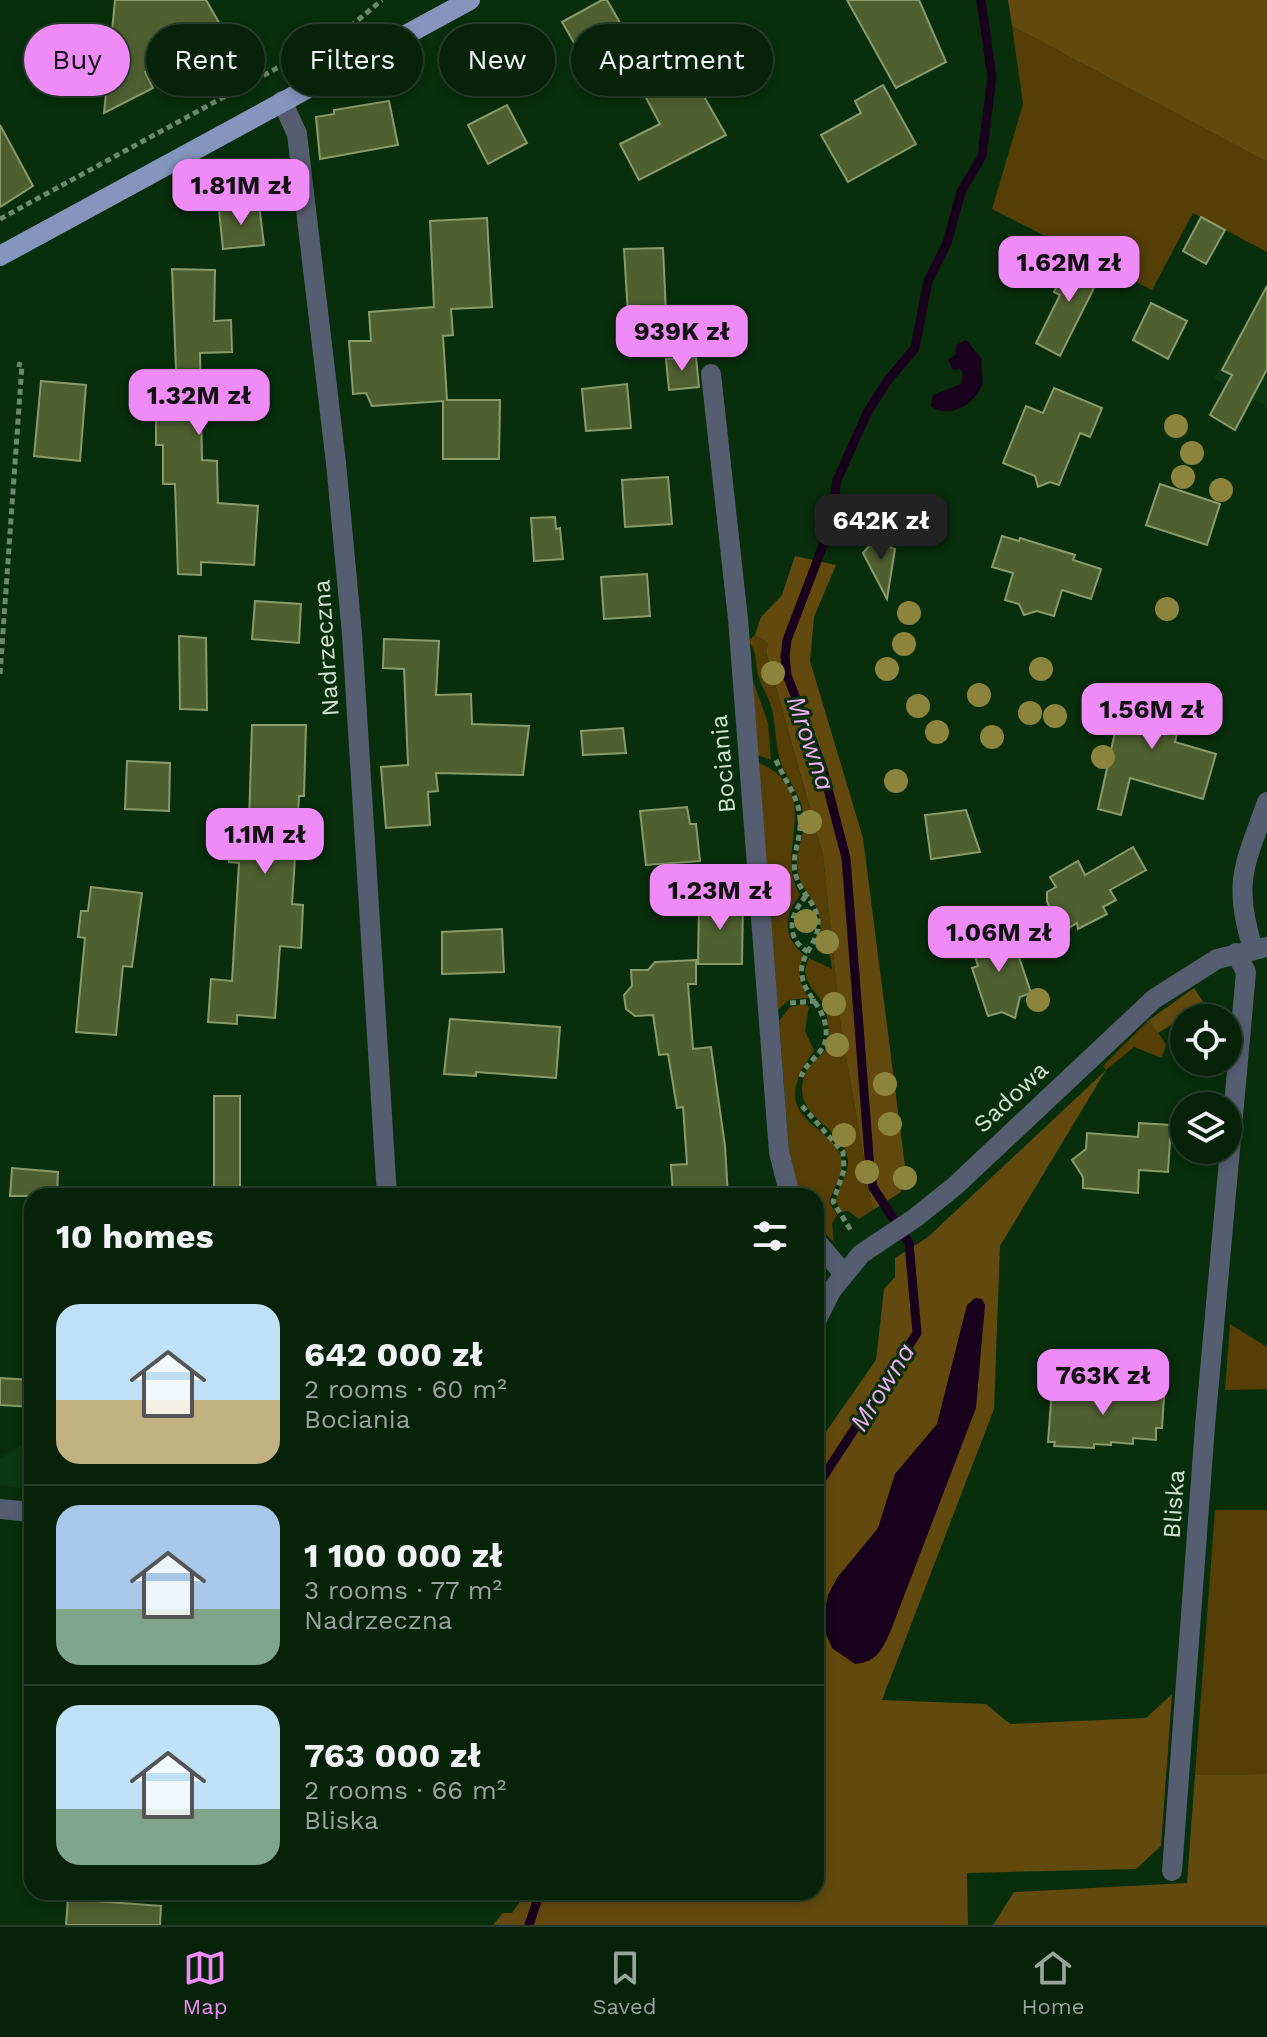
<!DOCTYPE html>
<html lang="en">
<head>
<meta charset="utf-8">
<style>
	body { margin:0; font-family:"Work Sans",sans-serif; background:#0f2a12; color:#f1f3f6; height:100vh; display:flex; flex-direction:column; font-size:30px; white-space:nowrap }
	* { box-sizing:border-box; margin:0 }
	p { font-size:26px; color:#98a49c }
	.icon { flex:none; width:44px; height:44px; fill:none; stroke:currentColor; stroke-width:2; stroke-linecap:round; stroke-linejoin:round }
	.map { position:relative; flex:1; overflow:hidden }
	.side { position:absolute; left:24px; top:1188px; width:800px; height:712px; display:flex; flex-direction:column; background:#062209; border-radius:24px; box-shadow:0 4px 12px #0003,0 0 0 2px #273f2a }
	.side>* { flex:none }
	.top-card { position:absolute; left:24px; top:24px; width:800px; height:72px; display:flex; gap:16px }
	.fabs { position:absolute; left:1170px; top:1004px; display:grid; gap:16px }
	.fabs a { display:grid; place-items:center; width:72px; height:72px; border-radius:50%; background:#062209; box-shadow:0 4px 12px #0003,0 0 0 2px #273f2a; font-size:40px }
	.price { position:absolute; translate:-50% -68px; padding:0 18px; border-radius:16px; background:#ef8bf6; color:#111; font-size:26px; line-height:52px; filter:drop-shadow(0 2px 4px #0008) }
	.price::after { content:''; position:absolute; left:50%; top:48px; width:24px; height:18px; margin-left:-12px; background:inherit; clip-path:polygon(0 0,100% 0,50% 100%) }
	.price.selected { background:#222; color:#fff }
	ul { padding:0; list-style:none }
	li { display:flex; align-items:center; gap:24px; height:200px; padding:0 32px }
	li+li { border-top:2px solid #273f2a }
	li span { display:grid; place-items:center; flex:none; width:224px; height:160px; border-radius:24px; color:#555 }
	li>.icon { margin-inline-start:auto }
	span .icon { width:96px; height:96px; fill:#fffc; stroke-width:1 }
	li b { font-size:34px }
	h2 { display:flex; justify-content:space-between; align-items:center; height:96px; padding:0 32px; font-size:34px }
	.tag { padding:0 28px; border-radius:36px; background:#062209; box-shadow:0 4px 12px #0003,0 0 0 2px #273f2a; font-size:28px; line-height:72px }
	.tag.selected { background:#ef8bf6; color:#111 }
	.dock { display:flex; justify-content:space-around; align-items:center; height:112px; border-top:2px solid #273f2a; background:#062209; font-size:22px; color:#98a49c }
	.dock a { display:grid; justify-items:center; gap:4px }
	.dock .selected { color:#ef8bf6 }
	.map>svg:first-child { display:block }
	.built { fill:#0b3810 }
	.green { fill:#553f07 }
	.forest { fill:#624a0f }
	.water { fill:#19001c }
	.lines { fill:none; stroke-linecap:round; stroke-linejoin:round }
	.stream { stroke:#19001c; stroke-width:9 }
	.building { fill:#4f6030; stroke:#899b69; stroke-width:2 }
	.path { stroke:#6b896d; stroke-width:5; stroke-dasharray:6 4; stroke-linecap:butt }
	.minor { stroke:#555e71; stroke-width:20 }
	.major { stroke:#8496be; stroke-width:20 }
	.tree { fill:#8c843c }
	.labels { text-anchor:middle; stroke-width:6; stroke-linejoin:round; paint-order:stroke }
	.street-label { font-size:24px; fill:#d0e5d0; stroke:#082e0c }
	.water-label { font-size:26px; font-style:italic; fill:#f4abf8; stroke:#082e0c }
</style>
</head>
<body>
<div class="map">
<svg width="1267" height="1925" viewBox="0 0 1267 1925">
	<rect width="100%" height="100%" fill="#082e0c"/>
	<g class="built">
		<path d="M1238,333L1267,348V407L1214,379Z"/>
		<path d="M32,1440V1489L0,1486V1458Z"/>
	</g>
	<g class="green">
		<path d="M1012,26L1267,162V252L1193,213L1152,290L992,209L1023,104Z"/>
		<path d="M755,635L768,643L766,653L823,855L841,1029L873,1210L859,1219L848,1211L841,1212L836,1201C837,1187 849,1174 848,1160C844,1126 791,1118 804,1077C808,1062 824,1057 829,1043C829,1030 828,1015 823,1004C814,987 798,980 809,958L832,969L828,944L816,945C832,905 801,901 797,867C795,851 805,836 804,819C802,796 789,783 781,763C775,746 776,726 772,709C769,697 761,686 758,675C755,661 758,652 748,641Z"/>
		<path d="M750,672L768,723L771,760L757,755Z"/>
		<path d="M757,762C828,792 772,849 800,895C783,916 783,936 803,954L799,978L808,998L789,1000L778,1010Z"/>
		<path d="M803,1004L809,1006L805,1031L814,1051C760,1123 838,1123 842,1161C844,1174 833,1189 829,1202L837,1215L832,1224L834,1242L816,1224V1196H801L790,1163L779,1021L790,1007Z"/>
		<path d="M1149,1020L1166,1044L1162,1058L1134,1047L1106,1070L1103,1066Z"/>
		<path d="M1230,1324L1267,1347V1389L1225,1390Z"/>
		<path d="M1215,1510H1267V1774L1195,1775Z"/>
	</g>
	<g class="forest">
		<path d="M1008,0H1267V162L1012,26Z"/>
		<path d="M795,556L836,565L814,617L810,661L863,838L905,1166L912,1174L901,1184V1192L873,1210L841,1029L823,855L766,652L768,643L755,635L761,617L782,595Z"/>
		<path d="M1194,988L1205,1005L1158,1033L1149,1020Z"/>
		<path d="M1106,1070L1000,1246L994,1409L882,1700L986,1704L1010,1724L1146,1718L1172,1694L1161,1846L1136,1869L967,1873L968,1925H493L503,1913H512L527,1892H816V1446L876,1360L884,1289L895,1277V1258L928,1237Z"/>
		<path d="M1267,1774V1925H993L1014,1892L1187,1883L1195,1775Z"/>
	</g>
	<g class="water">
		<path d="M966,340L982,359C980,369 984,376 982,384C976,404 948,420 931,406L933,395L961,384L963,373L960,369L953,370L948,360L956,354V345Z"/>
		<path d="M975,1298L982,1299L985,1305L976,1408L891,1630C882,1650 877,1662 855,1664L832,1648L826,1634L822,1622L828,1595L837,1578L878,1528L895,1474L937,1424L967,1305Z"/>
	</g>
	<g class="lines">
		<g class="stream">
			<path d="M816,1488L917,1333L909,1243L873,1187L870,1169L846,858L822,766L787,675L785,656L787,640L830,527L837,480L868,411L888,380L915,348L928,281L947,243L961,192L982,156L992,77L981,0"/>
			<path d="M529,1925L540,1892"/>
		</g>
	</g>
	<g class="building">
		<path d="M115,0H206L225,33L203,47L199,42L145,72L153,88L104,113Z"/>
		<path d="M602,0H607L622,26L578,50L562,22Z"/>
		<path d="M847,0H919L946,62L896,88Z"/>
		<path d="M75,31L95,73L48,92L35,61L49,53L46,43Z"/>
		<path d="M670,37L726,135L639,180L620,144L660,124L626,60Z"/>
		<path d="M883,85L916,144L848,182L821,135L861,113L855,101Z"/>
		<path d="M389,101L398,145L320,159L316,117L334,114V110Z"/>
		<path d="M507,105L527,143L488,164L468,125Z"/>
		<path d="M0,125L33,186L0,207Z"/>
		<path d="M259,204L264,245L223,249L219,210Z"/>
		<path d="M1201,217L1225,230L1206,264L1183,251Z"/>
		<path d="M487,218L492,307L451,309L453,335L443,336L447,400H500L499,459H443V401L372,406L366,393L353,394L349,341H371L369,312L434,307L430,221Z"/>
		<path d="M663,248L666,313L628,315L624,249Z"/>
		<path d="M1072,255L1103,270L1060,356L1036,343L1060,295L1054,292Z"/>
		<path d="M172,269L215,270L214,321L231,320L232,352L200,353L202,460L217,461L218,503L258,506L254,565L201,562V575L178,574L175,484H163V445H156V396L177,395Z"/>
		<path d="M1267,286V369L1235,430L1210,415L1232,375L1222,370Z"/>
		<path d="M1151,303L1187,321L1168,359L1133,340Z"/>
		<path d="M696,357L699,387L669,390L666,359Z"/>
		<path d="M41,381L86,385L80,461L34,456Z"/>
		<path d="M627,384L631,428L586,431L582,389Z"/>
		<path d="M1054,388L1102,408L1090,437L1080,433L1059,485L1050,482L1038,487L1035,476L1003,463L1026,406L1043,413Z"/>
		<path d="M668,477L672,524L625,527L622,480Z"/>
		<path d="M1160,484L1220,504L1207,545L1146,525Z"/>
		<path d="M555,517L556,529L560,528L563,559L534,561L531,518Z"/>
		<path d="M880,534L889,547L895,549L887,599L863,553Z"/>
		<path d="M1002,536L1019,541L1020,538L1075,555L1073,560L1101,569L1091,599L1062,590L1054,616L1037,611L1024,615L1019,604L1005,600L1013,573L992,567Z"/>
		<path d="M647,574L650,616L604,619L601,577Z"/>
		<path d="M255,601L301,604L299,643L252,639Z"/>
		<path d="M179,636L206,638L207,710L180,709Z"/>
		<path d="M384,639L439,641L436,695L471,694L472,724L529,726L523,775L436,773L438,791L428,792L430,825L386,828L381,767L408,765L404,669L383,668Z"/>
		<path d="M1122,685L1184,704L1175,742L1216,754L1203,799L1130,778L1121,815L1098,809L1119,714L1115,713Z"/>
		<path d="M252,725H306L304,796H299L292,904L303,905L301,948L280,946L275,1018L237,1015V1024L208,1022L211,979L232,981L239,863L229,862L232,821L249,822Z"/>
		<path d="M623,728L626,753L583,755L581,731Z"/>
		<path d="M127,761L170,763L169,811L125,809Z"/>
		<path d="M687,807L690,824H696L700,861L646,865L640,811Z"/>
		<path d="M966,810L980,852L931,859L925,815Z"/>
		<path d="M1133,847L1146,870L1110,890L1116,900L1103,907L1107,914L1078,929L1077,923L1064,931L1047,902V892L1056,887L1050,877L1078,861L1085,875Z"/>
		<path d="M91,887L142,893L132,967L123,966L116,1035L76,1032L85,938L78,937L81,911H88Z"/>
		<path d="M699,901H743L742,964H698Z"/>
		<path d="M502,929L504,972L442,974V932Z"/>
		<path d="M1004,929L1012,956L1018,954L1031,993L1020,997L1015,1018L1002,1012L988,1016L972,968L978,966L970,940Z"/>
		<path d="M696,960V984H688L693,1049L711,1047L725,1146L728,1196H673L671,1165L687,1164L683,1107L677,1108L668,1054L659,1055L653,1015L635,1016L626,1009L624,995L632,986L631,970H648L655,962Z"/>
		<path d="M450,1019L560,1027L556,1078L476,1072V1076L444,1074Z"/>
		<rect x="214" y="1096" width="26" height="100"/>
		<path d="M1139,1123L1171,1125L1168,1172L1139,1170L1138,1193L1083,1188V1177L1072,1160L1086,1149L1087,1133L1138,1137Z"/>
		<path d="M12,1168L58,1172L57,1196H10Z"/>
		<path d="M0,1378L32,1380V1407L0,1405Z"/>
		<path d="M1114,1383L1138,1385L1137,1395L1164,1397L1162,1428H1156V1440L1133,1438V1444L1111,1442V1445L1094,1444V1448L1054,1446L1055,1442H1048L1052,1389L1113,1391Z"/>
		<path d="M68,1899L161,1906L160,1925H66Z"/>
	</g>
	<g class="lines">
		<g class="path">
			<path d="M0,219L345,31L382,0"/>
			<path d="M0,674L22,365L17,364"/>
			<path d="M776,760C785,782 800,797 800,822C801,841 790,857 796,876C801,895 819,904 818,925C818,943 798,958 802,976C806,999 828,1008 826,1037C825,1054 806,1061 801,1077"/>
			<path d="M806,896C790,914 784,937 808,952"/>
			<path d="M790,1003L816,1001"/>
			<path d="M802,1106L843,1152L844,1170L833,1202L852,1232"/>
		</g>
		<g class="minor">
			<path d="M282,101L297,134L336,463L352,634L387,1196"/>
			<path d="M711,374L738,619L779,1152L790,1196"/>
			<path d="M1253,949C1232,881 1245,865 1267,802"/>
			<path d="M816,1241L844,1274"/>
			<path d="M816,1321L831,1291L861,1254L915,1218L955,1186L1154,999L1217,959L1267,947"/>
			<path d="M0,1509L32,1512"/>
			<path d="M1172,1871L1205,1426L1246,972L1236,953"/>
		</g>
		<path class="major" d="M0,256L470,0"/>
	</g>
	<g class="tree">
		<circle cx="1176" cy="426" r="12"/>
		<circle cx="1192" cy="453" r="12"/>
		<circle cx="1183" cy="477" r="12"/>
		<circle cx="1221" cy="490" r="12"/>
		<circle cx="1167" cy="609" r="12"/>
		<circle cx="909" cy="613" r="12"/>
		<circle cx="904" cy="644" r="12"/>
		<circle cx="887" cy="669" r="12"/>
		<circle cx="1041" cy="669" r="12"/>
		<circle cx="773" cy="673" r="12"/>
		<circle cx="979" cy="695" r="12"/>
		<circle cx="918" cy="706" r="12"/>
		<circle cx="1030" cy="713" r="12"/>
		<circle cx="1055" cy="716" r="12"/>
		<circle cx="937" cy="732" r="12"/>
		<circle cx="992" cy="737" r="12"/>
		<circle cx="1103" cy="757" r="12"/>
		<circle cx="896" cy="781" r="12"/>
		<circle cx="810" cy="822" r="12"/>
		<circle cx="806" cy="921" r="12"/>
		<circle cx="827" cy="942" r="12"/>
		<circle cx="1038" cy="1000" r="12"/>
		<circle cx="834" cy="1004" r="12"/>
		<circle cx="837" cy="1045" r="12"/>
		<circle cx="885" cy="1084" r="12"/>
		<circle cx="890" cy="1124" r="12"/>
		<circle cx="844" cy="1135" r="12"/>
		<circle cx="867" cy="1172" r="12"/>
		<circle cx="905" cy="1178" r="12"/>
	</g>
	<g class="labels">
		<g class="street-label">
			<text transform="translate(326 648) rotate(-94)" y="8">Nadrzeczna</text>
			<text transform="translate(723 764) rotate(-95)" y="8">Bociania</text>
			<text transform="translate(1011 1097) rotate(-43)" y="8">Sadowa</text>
			<text transform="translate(1174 1504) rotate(-86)" y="8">Bliska</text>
		</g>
		<g class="water-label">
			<text transform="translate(811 743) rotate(71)" y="9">Mrowna</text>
			<text transform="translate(882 1387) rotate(-58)" y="9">Mrowna</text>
		</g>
	</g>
</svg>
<div class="fabs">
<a><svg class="icon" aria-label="locate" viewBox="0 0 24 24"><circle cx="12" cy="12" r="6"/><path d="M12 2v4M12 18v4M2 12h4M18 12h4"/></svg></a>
<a><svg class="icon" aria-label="layers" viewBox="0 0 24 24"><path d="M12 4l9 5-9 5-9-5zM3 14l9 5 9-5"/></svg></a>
</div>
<b class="price" style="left:241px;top:227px">1.81M zł</b>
<b class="price" style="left:1069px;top:304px">1.62M zł</b>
<b class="price" style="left:682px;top:373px">939K zł</b>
<b class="price" style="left:199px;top:437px">1.32M zł</b>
<b class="price selected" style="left:881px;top:562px">642K zł</b>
<b class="price" style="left:1152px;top:751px">1.56M zł</b>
<b class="price" style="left:265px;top:876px">1.1M zł</b>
<b class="price" style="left:720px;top:932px">1.23M zł</b>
<b class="price" style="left:999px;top:974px">1.06M zł</b>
<b class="price" style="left:1103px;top:1417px">763K zł</b>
<div class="top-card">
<a class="tag selected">Buy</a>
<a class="tag">Rent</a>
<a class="tag">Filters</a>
<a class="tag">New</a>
<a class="tag">Apartment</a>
</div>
<section class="side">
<h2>10 homes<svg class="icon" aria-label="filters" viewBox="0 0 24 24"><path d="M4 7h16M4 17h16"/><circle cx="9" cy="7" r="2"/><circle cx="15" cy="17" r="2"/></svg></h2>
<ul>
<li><span style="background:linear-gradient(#bfe0f5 60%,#c2b280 0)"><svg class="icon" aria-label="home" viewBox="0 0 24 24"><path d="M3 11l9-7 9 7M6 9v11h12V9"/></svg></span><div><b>642 000 zł</b><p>2 rooms · 60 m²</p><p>Bociania</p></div></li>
<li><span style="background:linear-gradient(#a9c7e8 65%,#7fa58c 0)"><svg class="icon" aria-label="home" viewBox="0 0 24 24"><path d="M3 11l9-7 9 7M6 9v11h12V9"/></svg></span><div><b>1 100 000 zł</b><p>3 rooms · 77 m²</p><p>Nadrzeczna</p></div></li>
<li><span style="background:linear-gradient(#bfe0f5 65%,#7fa58c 0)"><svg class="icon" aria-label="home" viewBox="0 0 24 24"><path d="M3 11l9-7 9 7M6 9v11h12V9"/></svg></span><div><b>763 000 zł</b><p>2 rooms · 66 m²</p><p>Bliska</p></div></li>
</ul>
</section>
</div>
<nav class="dock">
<a class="selected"><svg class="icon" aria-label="map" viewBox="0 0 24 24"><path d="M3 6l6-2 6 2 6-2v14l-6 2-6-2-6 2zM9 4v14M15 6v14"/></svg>Map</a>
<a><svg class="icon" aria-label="saved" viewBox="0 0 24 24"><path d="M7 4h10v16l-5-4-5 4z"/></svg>Saved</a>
<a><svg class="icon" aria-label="home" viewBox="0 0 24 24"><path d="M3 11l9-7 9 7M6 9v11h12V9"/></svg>Home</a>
</nav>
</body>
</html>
